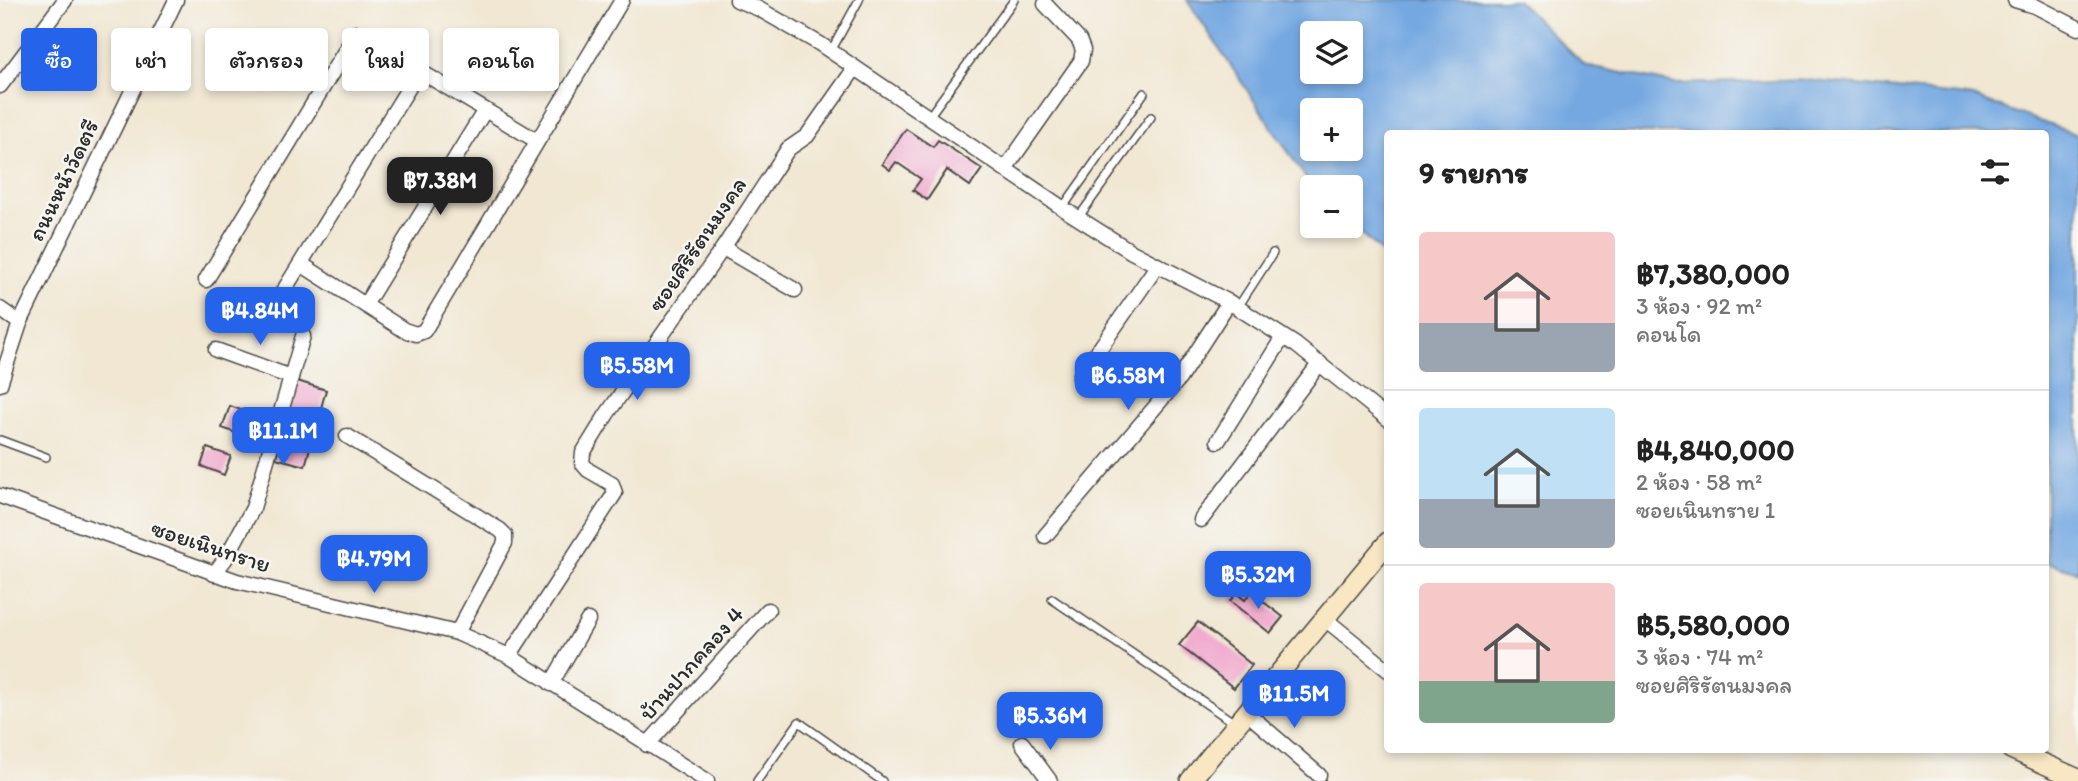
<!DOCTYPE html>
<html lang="th">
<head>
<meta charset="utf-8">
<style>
	body { margin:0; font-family:Itim,"Playpen Sans Thai",sans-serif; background:#f2f2f2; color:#222; height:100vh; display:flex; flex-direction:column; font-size:26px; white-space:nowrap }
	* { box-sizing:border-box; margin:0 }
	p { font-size:23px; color:#767676 }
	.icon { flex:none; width:38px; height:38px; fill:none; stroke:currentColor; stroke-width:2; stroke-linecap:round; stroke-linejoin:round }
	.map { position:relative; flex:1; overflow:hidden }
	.sheet { position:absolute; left:1384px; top:130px; width:665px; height:623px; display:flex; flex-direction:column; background:#fff; border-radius:7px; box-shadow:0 4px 10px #0003 }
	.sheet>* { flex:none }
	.guide { position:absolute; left:21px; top:28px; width:665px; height:63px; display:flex; gap:14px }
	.controls { position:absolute; left:1300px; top:21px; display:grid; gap:14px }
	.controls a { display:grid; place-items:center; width:63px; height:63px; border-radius:7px; background:#fff; box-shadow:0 4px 10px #0003; font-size:35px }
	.price { position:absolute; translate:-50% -60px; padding:0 16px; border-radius:14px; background:#2563eb; color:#fff; font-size:23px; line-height:46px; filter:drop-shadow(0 2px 4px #0008) }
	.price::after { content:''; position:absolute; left:50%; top:42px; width:21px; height:16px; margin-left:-10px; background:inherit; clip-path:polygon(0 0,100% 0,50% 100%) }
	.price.selected { background:#222; color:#fff }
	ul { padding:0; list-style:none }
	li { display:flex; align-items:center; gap:21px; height:175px; padding:0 35px }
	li+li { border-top:2px solid #e0e0e0 }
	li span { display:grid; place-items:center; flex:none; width:196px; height:140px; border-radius:7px; color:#555 }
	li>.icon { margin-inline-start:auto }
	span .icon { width:84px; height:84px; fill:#fffc; stroke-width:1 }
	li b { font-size:30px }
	h2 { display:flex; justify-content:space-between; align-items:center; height:84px; padding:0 35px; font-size:30px }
	.chip { padding:0 24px; border-radius:7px; background:#fff; box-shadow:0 4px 10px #0003; font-size:24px; line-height:63px }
	.chip.selected { background:#2563eb; color:#fff }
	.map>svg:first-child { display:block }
	.water { fill:#75a8e1; stroke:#506a86; stroke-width:2; fill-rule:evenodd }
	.building { fill:#f1a7cd }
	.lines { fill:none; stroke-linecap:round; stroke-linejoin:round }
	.lane-casing { stroke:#494744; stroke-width:10 }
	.street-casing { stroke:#494744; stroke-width:17 }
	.secondary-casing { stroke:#494744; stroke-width:22 }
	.lane { stroke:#fff; stroke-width:7 }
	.street { stroke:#fff; stroke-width:14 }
	.secondary { stroke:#f9e7c3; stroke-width:19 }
	.labels { text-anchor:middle; stroke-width:5; stroke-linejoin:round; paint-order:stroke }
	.street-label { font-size:23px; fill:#2b2b2b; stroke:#f6f6f2 }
</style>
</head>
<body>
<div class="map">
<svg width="2078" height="781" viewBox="0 0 2078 781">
	<rect width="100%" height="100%" fill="#f6f6f2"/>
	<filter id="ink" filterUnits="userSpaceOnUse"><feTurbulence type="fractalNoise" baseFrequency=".0143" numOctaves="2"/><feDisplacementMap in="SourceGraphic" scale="14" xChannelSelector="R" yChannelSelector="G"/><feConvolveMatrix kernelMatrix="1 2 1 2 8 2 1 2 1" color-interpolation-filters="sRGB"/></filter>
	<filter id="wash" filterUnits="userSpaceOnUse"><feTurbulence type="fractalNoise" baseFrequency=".00686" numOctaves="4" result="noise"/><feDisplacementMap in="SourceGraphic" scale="28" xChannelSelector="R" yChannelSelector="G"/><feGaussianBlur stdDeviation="1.57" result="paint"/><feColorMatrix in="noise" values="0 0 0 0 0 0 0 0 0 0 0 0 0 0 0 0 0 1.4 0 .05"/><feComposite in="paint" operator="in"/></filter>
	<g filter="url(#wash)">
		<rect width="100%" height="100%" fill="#f1e7d2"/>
		<path class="water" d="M1187,0H1517L1584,65L1675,84L1805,80L1970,96L2078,135V572L2046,562V133H1388V259L1351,224V187L1311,186ZM1312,33H1351V72H1312ZM1312,110H1351V149H1312Z"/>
		<g id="blocks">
			<g class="building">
				<path d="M906,129L933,147L938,140L982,169L970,186L947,170L927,200L913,190L921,179L896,162L890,170L882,164Z"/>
				<path d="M294,380L326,390L305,466L276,458L284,427L281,426Z"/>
				<path d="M230,406L269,420L261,442L222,428Z"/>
				<path d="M207,448L231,456L224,475L201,466Z"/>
				<path d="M1251,592L1283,617L1270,633L1230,601L1236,593L1245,600Z"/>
				<path d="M1198,622L1252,665L1234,688L1179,645Z"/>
			</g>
		</g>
	</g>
	<g filter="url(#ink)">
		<use href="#blocks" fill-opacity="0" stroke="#494744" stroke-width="2"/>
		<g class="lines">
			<g class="lane-casing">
				<g id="lane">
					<path d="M831,51L859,0"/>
					<path d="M928,118L1014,0"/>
					<path d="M1063,207L1144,93"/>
					<path d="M1078,218L1151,117"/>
					<path d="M1238,307L1273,253"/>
					<path d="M0,440L46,457"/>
					<path d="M1052,599L1236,724"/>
					<path d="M757,781L799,722L882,781"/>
				</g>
			</g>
			<g class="street-casing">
				<g id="street">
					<path d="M737,0L759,9L820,44L1067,211L1132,252L1229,302L1296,345L1388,419"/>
					<path d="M2015,0L2035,6L2078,28"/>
					<path d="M0,86L65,0"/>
					<path d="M1005,169L1081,61L1083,50L1079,40L1045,4"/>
					<path d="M723,248L795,290"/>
					<path d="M301,264L404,330L416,334L424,331L622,0"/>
					<path d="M206,280L356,33L537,141"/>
					<path d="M365,305L485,110"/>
					<path d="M0,309L20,323"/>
					<path d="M265,321L419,71"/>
					<path d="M216,350L291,377"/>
					<path d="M1080,377L1157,266"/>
					<path d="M0,384L20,323L176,0"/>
					<path d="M347,436L500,530L505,535V543L457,633"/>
					<path d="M1218,441L1283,337"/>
					<path d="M0,496L237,581L457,633L509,656L707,781"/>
					<path d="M1201,520L1320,363"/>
					<path d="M1045,536L1179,379L1229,302"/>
					<path d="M214,574L226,558L253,508L303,336"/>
					<path d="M1325,619L1388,670"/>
					<path d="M509,656L615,493L612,484L588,470L582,463L583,453L607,414L723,248L788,149L807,136L855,68"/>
					<path d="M551,684L588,620"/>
					<path d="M1246,712L1319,775"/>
					<path d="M1022,743L1050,781"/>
					<path d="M647,745L768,610"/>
				</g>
			</g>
			<g class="secondary-casing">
				<g id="secondary">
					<path d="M2011,749L2078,779"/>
					<path d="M1190,781L1388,542"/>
				</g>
			</g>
			<use href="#lane" class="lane"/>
			<use href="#street" class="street"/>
			<use href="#secondary" class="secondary"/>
		</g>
	</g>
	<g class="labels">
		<g class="street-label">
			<text transform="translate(63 180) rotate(-64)" y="8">ถนนหน้าวัดตรี</text>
			<text transform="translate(697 244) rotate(-56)" y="8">ซอยศิริรัตนมงคล</text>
			<text transform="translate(211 546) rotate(18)" y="8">ซอยเนินทราย</text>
			<text transform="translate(691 663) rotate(-48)" y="8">บ้านปากคลอง 4</text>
		</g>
	</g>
</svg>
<div class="controls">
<a><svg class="icon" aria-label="layers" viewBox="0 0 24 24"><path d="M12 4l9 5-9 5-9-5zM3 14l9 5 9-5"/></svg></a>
<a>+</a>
<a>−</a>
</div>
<b class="price selected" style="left:440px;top:217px">฿7.38M</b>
<b class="price" style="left:260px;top:347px">฿4.84M</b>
<b class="price" style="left:637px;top:402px">฿5.58M</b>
<b class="price" style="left:1128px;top:412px">฿6.58M</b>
<b class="price" style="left:283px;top:467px">฿11.1M</b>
<b class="price" style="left:374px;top:595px">฿4.79M</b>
<b class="price" style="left:1258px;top:611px">฿5.32M</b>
<b class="price" style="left:1294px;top:730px">฿11.5M</b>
<b class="price" style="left:1050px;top:752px">฿5.36M</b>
<div class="guide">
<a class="chip selected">ซื้อ</a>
<a class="chip">เช่า</a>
<a class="chip">ตัวกรอง</a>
<a class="chip">ใหม่</a>
<a class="chip">คอนโด</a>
</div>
<section class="sheet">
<h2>9 รายการ<svg class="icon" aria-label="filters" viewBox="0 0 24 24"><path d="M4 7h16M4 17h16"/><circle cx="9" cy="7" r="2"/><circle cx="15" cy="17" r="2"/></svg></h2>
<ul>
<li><span style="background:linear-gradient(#f6c9c9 65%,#9aa5b1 0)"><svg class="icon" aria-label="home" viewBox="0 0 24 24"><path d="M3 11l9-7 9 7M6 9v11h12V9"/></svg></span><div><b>฿7,380,000</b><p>3 ห้อง · 92 m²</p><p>คอนโด</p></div></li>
<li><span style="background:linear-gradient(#bfe0f5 65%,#9aa5b1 0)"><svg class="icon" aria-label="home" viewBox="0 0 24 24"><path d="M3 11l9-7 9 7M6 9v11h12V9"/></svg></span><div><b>฿4,840,000</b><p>2 ห้อง · 58 m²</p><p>ซอยเนินทราย 1</p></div></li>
<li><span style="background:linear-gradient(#f6c9c9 70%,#7fa58c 0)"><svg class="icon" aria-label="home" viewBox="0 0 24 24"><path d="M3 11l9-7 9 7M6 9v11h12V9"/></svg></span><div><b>฿5,580,000</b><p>3 ห้อง · 74 m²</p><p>ซอยศิริรัตนมงคล</p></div></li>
</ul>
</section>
</div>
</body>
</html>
